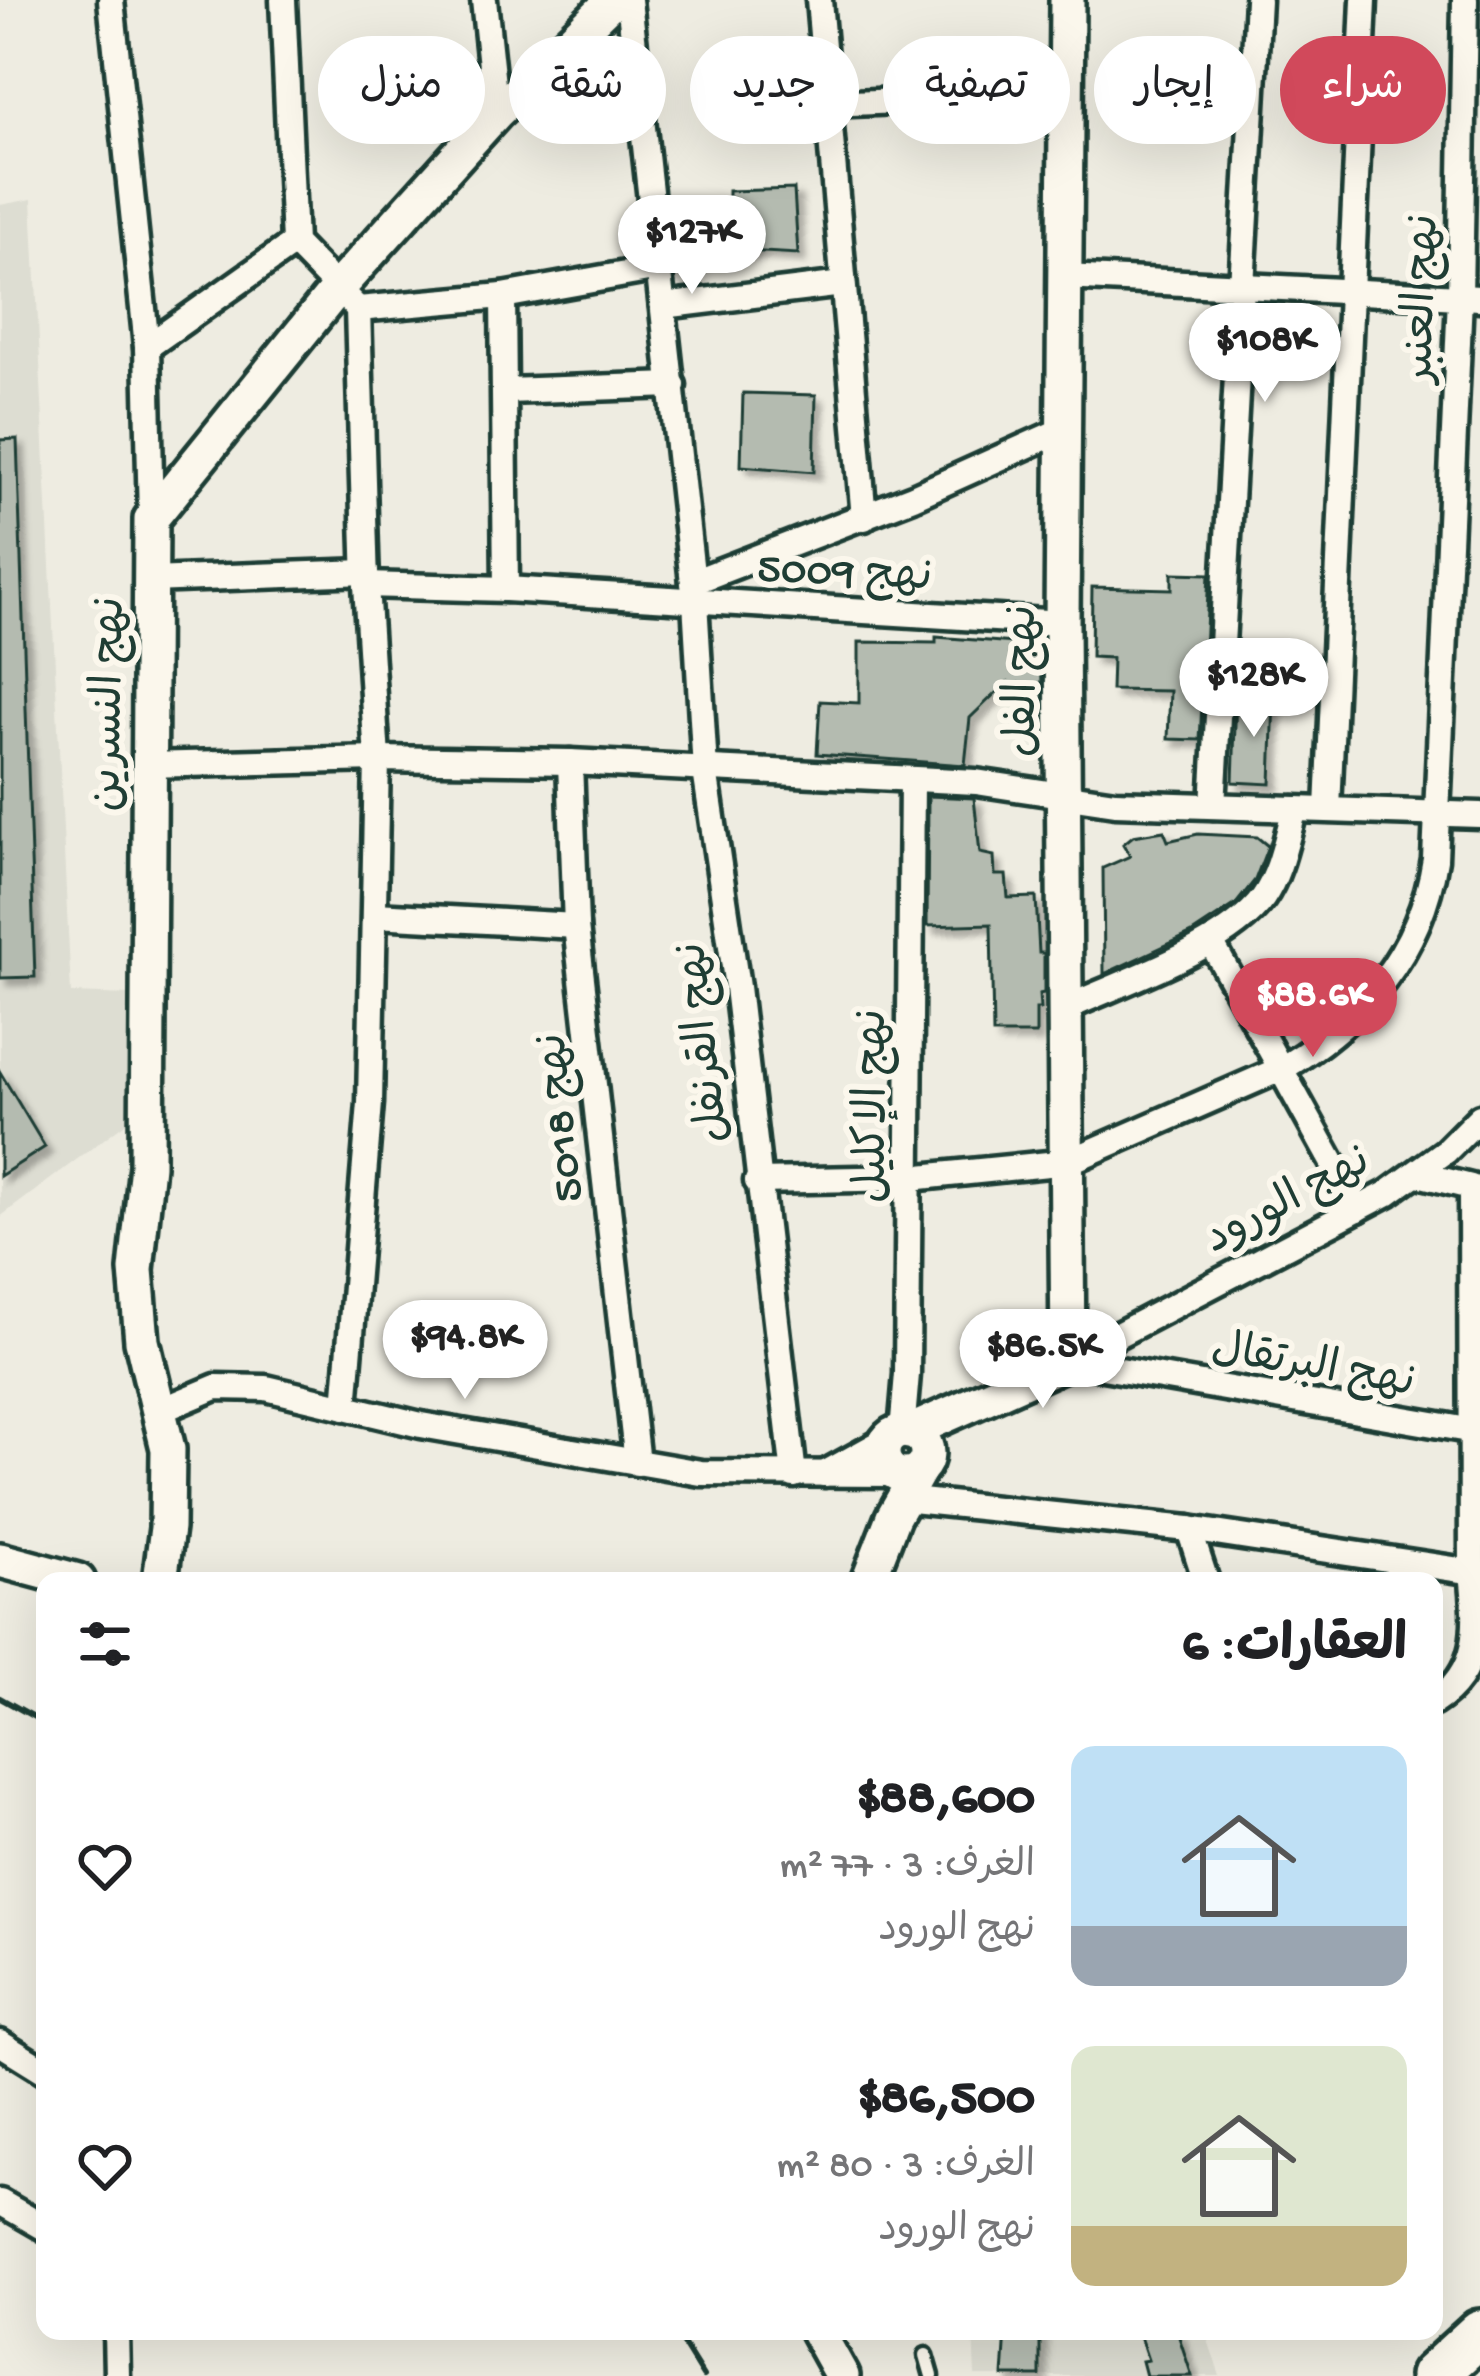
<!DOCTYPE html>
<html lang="ar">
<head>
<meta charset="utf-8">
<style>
	body { margin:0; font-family:"Gochi Hand","Playpen Sans Arabic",sans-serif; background:#f2f2f2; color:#202124; direction:rtl; height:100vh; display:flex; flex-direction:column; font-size:45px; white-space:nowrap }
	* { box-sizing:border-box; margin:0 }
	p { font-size:39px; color:#757577 }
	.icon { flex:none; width:66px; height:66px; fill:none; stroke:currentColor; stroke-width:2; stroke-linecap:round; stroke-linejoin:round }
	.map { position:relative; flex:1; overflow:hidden; direction:ltr }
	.drawer { position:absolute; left:36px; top:1572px; width:1407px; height:768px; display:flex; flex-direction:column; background:#fff; border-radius:24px; box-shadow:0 12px 48px #0002; direction:rtl }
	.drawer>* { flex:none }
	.hud { position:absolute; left:36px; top:36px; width:1410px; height:108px; direction:rtl; display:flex; gap:24px }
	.price { position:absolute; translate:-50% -102px; padding:0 27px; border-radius:42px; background:#fff; color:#222; font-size:39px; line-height:78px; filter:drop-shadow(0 3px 6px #0008) }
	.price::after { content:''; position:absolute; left:50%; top:72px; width:36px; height:27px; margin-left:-18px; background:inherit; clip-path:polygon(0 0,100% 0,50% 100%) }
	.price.selected { background:#d1495b; color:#fff }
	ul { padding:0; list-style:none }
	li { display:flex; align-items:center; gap:36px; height:300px; padding:0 36px }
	li span { display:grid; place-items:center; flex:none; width:336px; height:240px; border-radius:24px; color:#555 }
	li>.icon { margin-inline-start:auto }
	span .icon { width:144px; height:144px; fill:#fffc; stroke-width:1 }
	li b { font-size:51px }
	h2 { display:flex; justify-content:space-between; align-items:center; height:144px; padding:0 36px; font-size:51px }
	.tag { padding:0 42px; border-radius:54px; background:#fff; box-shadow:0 12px 48px #0002; font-size:42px; line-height:108px }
	.tag.selected { background:#d1495b; color:#fff }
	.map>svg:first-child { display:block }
	.built { fill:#ddddd2 }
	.building { fill:#b4bbb0; stroke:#1f3d34; stroke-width:3; filter:url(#shadow) }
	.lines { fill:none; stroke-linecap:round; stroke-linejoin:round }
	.lane-casing { stroke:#1f3d34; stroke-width:21 }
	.street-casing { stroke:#1f3d34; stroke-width:33 }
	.secondary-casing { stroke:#1f3d34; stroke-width:42 }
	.highway-casing { stroke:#1f3d34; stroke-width:54 }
	.lane { stroke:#fbf7ec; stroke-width:12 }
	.street { stroke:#fbf7ec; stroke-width:24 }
	.secondary { stroke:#fbf7ec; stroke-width:33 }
	.highway { stroke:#fbf7ec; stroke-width:45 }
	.rail { stroke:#1f3d34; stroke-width:6 }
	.labels { text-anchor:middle; stroke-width:12; stroke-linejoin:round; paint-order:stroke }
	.street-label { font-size:45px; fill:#1f3d34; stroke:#fbf7ec }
</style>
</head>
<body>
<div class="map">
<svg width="1480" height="2376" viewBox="0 0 1480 2376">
	<defs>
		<filter id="shadow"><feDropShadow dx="7" dy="7" stdDeviation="3" flood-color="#0004"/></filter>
	</defs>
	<rect width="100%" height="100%" fill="#eeece1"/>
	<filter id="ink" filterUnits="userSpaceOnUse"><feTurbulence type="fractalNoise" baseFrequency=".00833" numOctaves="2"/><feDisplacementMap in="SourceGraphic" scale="24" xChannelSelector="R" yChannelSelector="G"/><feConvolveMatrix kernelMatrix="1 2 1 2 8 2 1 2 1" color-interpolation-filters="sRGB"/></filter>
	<g filter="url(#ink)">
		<g class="built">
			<path d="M32,199L71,993L131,995L132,1118L0,1217V205Z"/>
			<path d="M973,2331H1205L1220,2376H975Z"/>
		</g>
		<g class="building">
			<path d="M794,189L798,254L728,250V191Z"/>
			<path d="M743,393L816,395L814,472L741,466Z"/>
			<path d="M17,439L35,977L0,978V440Z"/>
			<path d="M1172,573L1209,574L1200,740L1168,739L1170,691L1111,690L1112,658L1091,657L1092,587L1172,589Z"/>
			<path d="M936,637L1041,645L1042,686L1007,682L970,718L965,765L817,754L820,701L859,703V642L936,643Z"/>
			<path d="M1236,697L1274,698L1271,784L1233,782Z"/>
			<path d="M928,796L974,798L980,853L994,856L995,875H1006L1008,898L1036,897L1039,953H1044V993L1039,994L1040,1009H1036V1034H993L991,924L927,926Z"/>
			<path d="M1164,831L1168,841L1198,834L1257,837L1268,846L1255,880L1236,904L1192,933L1104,974L1103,868L1130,856L1123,844L1133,836Z"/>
			<path d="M0,1072L45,1147L0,1176Z"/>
			<path d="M1006,2331H1040V2376H1003Z"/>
			<path d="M1138,2331H1177L1192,2376H1146L1142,2361L1148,2360Z"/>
		</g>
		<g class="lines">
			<g class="lane-casing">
				<path id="lane" d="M926,2355L932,2376"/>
			</g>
			<g class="street-casing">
				<g id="street">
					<path d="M111,0L147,347L151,519"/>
					<path d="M283,0L294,243L358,309L366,585L377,759L370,1103L345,1407"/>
					<path d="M484,0L496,113"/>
					<path d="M629,0L695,601L705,770L737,987L794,1475"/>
					<path d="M819,0L864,518"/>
					<path d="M828,104L1066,94"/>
					<path d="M1065,277L1480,298"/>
					<path d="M503,296L506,589"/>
					<path d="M663,306L843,284"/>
					<path d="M358,309L503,296L659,268"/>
					<path d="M147,347L294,243"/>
					<path d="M507,391L673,385"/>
					<path d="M150,580L366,572"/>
					<path d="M693,582L913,497L1062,430"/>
					<path d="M366,585L506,589L1062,623"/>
					<path d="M570,762L576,926L637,1463"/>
					<path d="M148,765L377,759L570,762L976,782L1115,803L1480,815"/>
					<path d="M1213,806L1258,0"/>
					<path d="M1328,809L1364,0"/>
					<path d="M375,915L576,926"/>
					<path d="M1211,942L1358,1209"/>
					<path d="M1066,1008C1122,982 1228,947 1263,898C1281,872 1286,839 1295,809"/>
					<path d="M1418,1174L1471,1187L1472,1572C1478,1627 1480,1673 1434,1702"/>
					<path d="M757,1181L910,1178L1068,1162L1283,1068C1362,1021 1421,952 1435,859L1460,297L1465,0"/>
					<path d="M1068,1361L1388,1193L1446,1151L1480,1117"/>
					<path d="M1068,1361L1474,1431"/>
					<path d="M157,1412L216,1387L266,1388L421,1425L701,1473L898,1474"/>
					<path d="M902,1432L907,1374L912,780"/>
					<path d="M824,1474L889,1438"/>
					<path d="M902,1499L1189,1529L1480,1573"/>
					<path d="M1189,1529L1206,1581"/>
					<path d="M0,2043L45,2071"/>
					<path d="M0,2202L45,2228"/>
					<path d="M116,2331L117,2376"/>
				</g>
			</g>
			<g class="secondary-casing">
				<g id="secondary">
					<circle cx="905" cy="1453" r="22"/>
					<path d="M909,1432L1068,1361L1062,623L1067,0"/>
					<path d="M0,1560L78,1581"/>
					<path d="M160,1581L167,1528L168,1449L142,1341L136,1270L147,1165L151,519L336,290L496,113L613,0"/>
					<path d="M868,1581L893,1517L919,1471"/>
					<path d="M817,2331L842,2376"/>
				</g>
			</g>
			<g class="highway-casing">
				<path id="highway" d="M1433,2376L1480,2333"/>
			</g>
			<use href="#lane" class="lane"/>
			<use href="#street" class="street"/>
			<use href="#secondary" class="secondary"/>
			<use href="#highway" class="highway"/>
			<g class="rail">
				<path d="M0,1698L45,1723"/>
				<path d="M675,2331L703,2376"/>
			</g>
		</g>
	</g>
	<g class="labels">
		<g class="street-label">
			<text transform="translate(1417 298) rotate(-88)" y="16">نهج العنبر</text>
			<text transform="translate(845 568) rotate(3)" y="16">نهج 5009</text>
			<text transform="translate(1018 681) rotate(-90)" y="16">نهج الفل</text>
			<text transform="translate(104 704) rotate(-89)" y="16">نهج النسرين</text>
			<text transform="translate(699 1043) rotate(-97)" y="16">نهج القرنفل</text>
			<text transform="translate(868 1106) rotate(-90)" y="16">نهج الإكليل</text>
			<text transform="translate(556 1118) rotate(-96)" y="16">نهج 5018</text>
			<text transform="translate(1285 1196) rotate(-28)" y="16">نهج الورود</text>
			<text transform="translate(1314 1361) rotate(10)" y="16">نهج البرتقال</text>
		</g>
	</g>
</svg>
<b class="price" style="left:692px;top:297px">$127K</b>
<b class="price" style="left:1265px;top:405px">$108K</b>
<b class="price" style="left:1254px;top:740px">$128K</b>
<b class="price selected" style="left:1313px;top:1060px">$88.6K</b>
<b class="price" style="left:465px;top:1402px">$94.8K</b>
<b class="price" style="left:1043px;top:1411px">$86.5K</b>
<div class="hud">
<a class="tag selected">شراء</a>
<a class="tag">إيجار</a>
<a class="tag">تصفية</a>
<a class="tag">جديد</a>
<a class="tag">شقة</a>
<a class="tag">منزل</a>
</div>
<section class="drawer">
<h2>العقارات: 6<svg class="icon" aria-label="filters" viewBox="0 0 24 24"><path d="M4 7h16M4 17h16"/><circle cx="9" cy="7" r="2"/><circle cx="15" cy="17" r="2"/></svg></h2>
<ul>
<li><span style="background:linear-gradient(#bfe0f5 75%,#9aa5b1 0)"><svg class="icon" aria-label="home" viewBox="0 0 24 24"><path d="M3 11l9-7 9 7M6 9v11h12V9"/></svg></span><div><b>$88,600</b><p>الغرف: 3 · 77 m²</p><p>نهج الورود</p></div><svg class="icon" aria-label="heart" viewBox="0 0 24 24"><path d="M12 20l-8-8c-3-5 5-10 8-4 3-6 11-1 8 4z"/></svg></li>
<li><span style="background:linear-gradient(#dfe7d0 75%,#c2b280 0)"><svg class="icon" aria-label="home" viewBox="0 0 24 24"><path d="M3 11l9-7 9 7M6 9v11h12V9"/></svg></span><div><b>$86,500</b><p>الغرف: 3 · 80 m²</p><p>نهج الورود</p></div><svg class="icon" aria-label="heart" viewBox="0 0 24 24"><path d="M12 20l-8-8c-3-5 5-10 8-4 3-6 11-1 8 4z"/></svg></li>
</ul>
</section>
</div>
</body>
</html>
